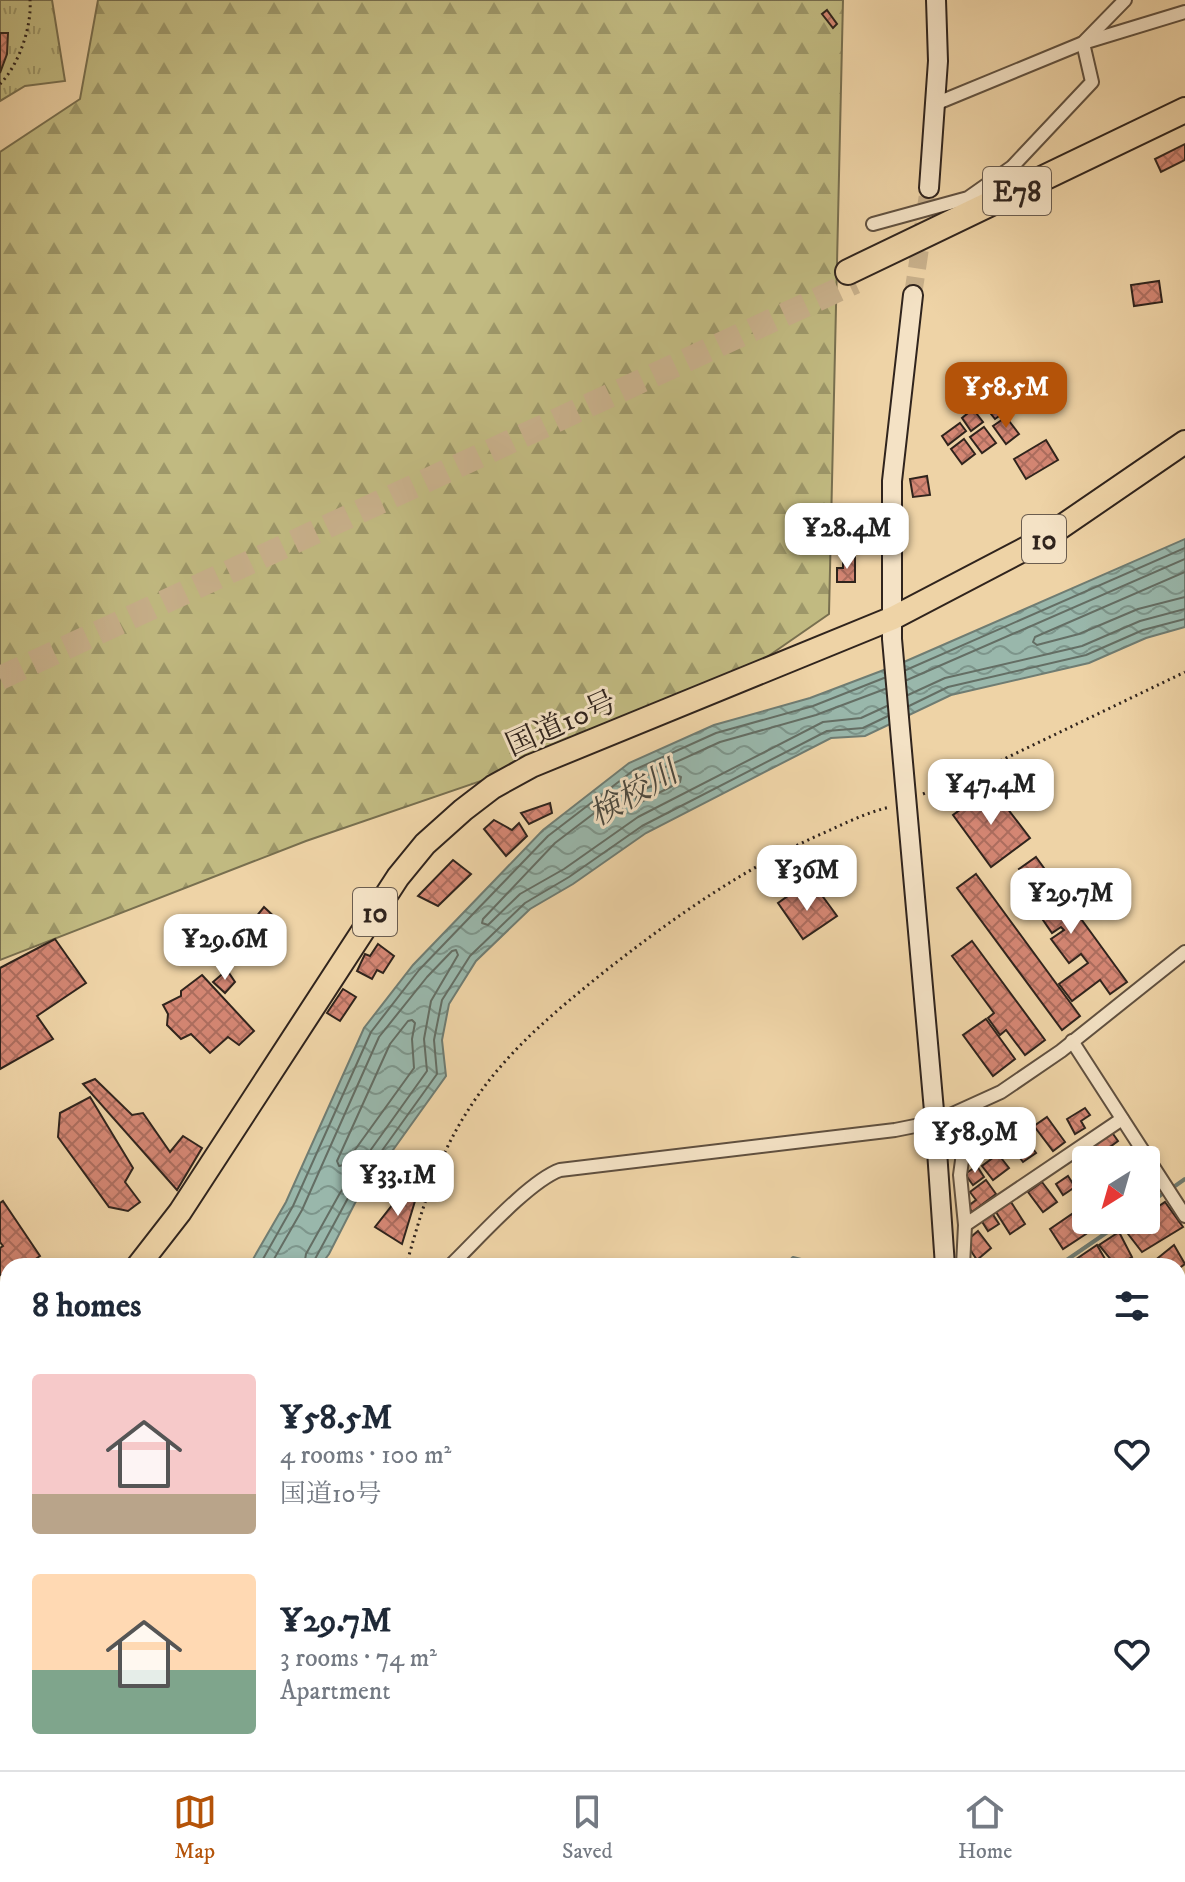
<!DOCTYPE html>
<html lang="en">
<head>
<meta charset="utf-8">
<style>
	body { margin:0; font-family:"IM FELL DW Pica","Noto Serif JP",serif; background:#f6f6f7; color:#1f2937; height:100vh; display:flex; flex-direction:column; font-size:30px; white-space:nowrap }
	* { box-sizing:border-box; margin:0 }
	p { font-size:26px; color:#747a83 }
	.icon { flex:none; width:44px; height:44px; fill:none; stroke:currentColor; stroke-width:2; stroke-linecap:round; stroke-linejoin:round }
	.map { position:relative; flex:1; overflow:hidden }
	.panel { position:absolute; left:0px; top:1258px; width:1186px; height:512px; display:flex; flex-direction:column; background:#fff; border-radius:24px 24px 0 0; box-shadow:0 4px 12px #0003 }
	.panel>* { flex:none }
	.needle { width:52px; rotate:217deg }
	.tools { position:absolute; left:1072px; top:1146px; display:grid; gap:16px }
	.tools a { display:grid; place-items:center; width:88px; height:88px; border-radius:8px; background:#fff; box-shadow:0 4px 12px #0003; font-size:40px }
	.price { position:absolute; translate:-50% -68px; padding:0 18px; border-radius:16px; background:#fff; color:#222; font-size:26px; line-height:52px; filter:drop-shadow(0 2px 4px #0008) }
	.price::after { content:''; position:absolute; left:50%; top:48px; width:24px; height:18px; margin-left:-12px; background:inherit; clip-path:polygon(0 0,100% 0,50% 100%) }
	.price.on { background:#b45309; color:#fff }
	ul { padding:0; list-style:none }
	li { display:flex; align-items:center; gap:24px; height:200px; padding:0 32px }
	li span { display:grid; place-items:center; flex:none; width:224px; height:160px; border-radius:8px; color:#555 }
	li>.icon { margin-inline-start:auto }
	span .icon { width:96px; height:96px; fill:#fffc; stroke-width:1 }
	li b { font-size:34px }
	h2 { display:flex; justify-content:space-between; align-items:center; height:96px; padding:0 32px; font-size:34px }
	.tabs { display:flex; justify-content:space-around; align-items:center; height:112px; border-top:2px solid #e0e1e3; background:#fff; font-size:22px; color:#747a83 }
	.tabs a { display:grid; justify-items:center; gap:4px }
	.tabs .on { color:#b45309 }
	.map>svg:first-child { display:block }
	.forest { fill:url(#forest-firs); stroke:#786f4f; stroke-width:2 }
	.park { fill:url(#park-tufts); stroke:#786f4f; stroke-width:2 }
	.water { fill:url(#water-waves); stroke:#6f7c72; stroke-width:2 }
	.lines { fill:none; stroke-linecap:round; stroke-linejoin:round }
	.shore { stroke:#646e64; stroke-width:2 }
	.stream { stroke:#6f7c72; stroke-width:4 }
	.building { fill:url(#building-cross-hatch); stroke:#30241d; stroke-width:2 }
	.secondary-tunnel { stroke:#c8b08b; stroke-width:18; stroke-dasharray:18 9; stroke-linecap:butt }
	.motorway-tunnel { stroke:#c8b08b; stroke-width:24; stroke-dasharray:24 12; stroke-linecap:butt }
	.minor-casing { stroke:#60503f; stroke-width:16 }
	.secondary-casing { stroke:#30241d; stroke-width:22 }
	.trunk-casing { stroke:#30241d; stroke-width:26 }
	.motorway-casing { stroke:#30241d; stroke-width:28 }
	.path { stroke:#30241d; stroke-width:3; stroke-dasharray:2 4; stroke-linecap:butt }
	.minor { stroke:#f4e2c5; stroke-width:12 }
	.secondary { stroke:#f4e2c5; stroke-width:18 }
	.trunk { stroke:#eed3a6; stroke-width:22 }
	.motorway { stroke:#eed3a6; stroke-width:24 }
	.labels { text-anchor:middle; stroke-width:6; stroke-linejoin:round; paint-order:stroke }
	.shield { fill:#f4e2c5; stroke:#6b5d4f; stroke-width:2 }
	.shield-label { font-size:28px; font-weight:bold; fill:#30241d }
	.street-label { font-size:30px; fill:#30241d; stroke:#f4e2c5 }
	.water-label { font-size:32px; font-style:italic; fill:#4a4940; stroke:#f4e2c5 }
</style>
</head>
<body>
<div class="map">
<svg width="1185" height="1770" viewBox="0 0 1185 1770">
	<defs>
		<pattern id="forest-firs" width="22" height="20" patternUnits="userSpaceOnUse" patternTransform="scale(2)"><rect width="22" height="20" fill="#c1ba81"/><path d="M5 1l3.5 6h-7zM16 11l3.5 6h-7z" fill="#9d9769"/></pattern>
		<pattern id="park-tufts" width="24" height="20" patternUnits="userSpaceOnUse" patternTransform="scale(2)"><rect width="24" height="20" fill="#c1ba81"/><path d="M3 7l-1-3M5 7V3M7 7l1-3M15 17l-1-3M17 17v-4M19 17l1-3" fill="none" stroke="#9d9769"/></pattern>
		<pattern id="water-waves" width="16" height="10" patternUnits="userSpaceOnUse" patternTransform="scale(2)"><rect width="16" height="10" fill="#99b7ab"/><path d="M0 5q4-4 8 0t8 0" fill="none" stroke="#7d958b"/></pattern>
		<pattern id="building-cross-hatch" width="8" height="8" patternUnits="userSpaceOnUse" patternTransform="scale(2)"><rect width="8" height="8" fill="#d48673"/><path d="M0 0l8 8M0 8l8-8" fill="none" stroke="#ac6d5e"/></pattern>
	</defs>
	<rect width="100%" height="100%" fill="#eed3a6"/>
	<filter id="stains"><feTurbulence type="fractalNoise" baseFrequency=".0025" numOctaves="4"/><feColorMatrix values="0 0 0 0 .2 0 0 0 0 .09 0 0 0 0 .02 0 0 0 .5 -.17"/></filter>
	<radialGradient id="worn" r=".72"><stop offset=".6" stop-color="#630" stop-opacity="0"/><stop offset="1" stop-color="#630" stop-opacity=".3"/></radialGradient>
	<path class="forest" d="M98,0H843L829,614L767,657L694,699L548,758L306,841L0,960V152L80,99Z"/>
	<path class="park" d="M0,0H52L65,81L25,86L0,101Z"/>
	<path class="water" d="M1185,539V627L1146,638L1089,663L951,695L865,736L831,738L646,833L573,884L530,909L476,961L449,1004L442,1040L446,1076L355,1203L329,1254L320,1266H249L286,1202L364,1028L413,965L543,830L629,763L714,725L810,698L897,665Z"/>
	<g class="lines">
		<g class="shore">
			<path d="M1185,572L1035,637L1033,642L1037,645L1079,634L1138,609L1185,597"/>
			<path d="M906,670L1185,548"/>
			<path d="M907,680L1185,559"/>
			<path d="M885,689L816,715L720,742L639,779L555,843L483,919L482,923L488,925L520,894L564,869L638,817L823,722L861,718L887,706"/>
			<path d="M908,695L945,678L1082,646L1140,621L1185,609"/>
			<path d="M909,706L948,687L1086,655L1143,630L1185,619"/>
			<path d="M676,775L681,777L680,782L641,802L636,800V796L645,789Z"/>
			<path d="M412,1020L415,1023L412,1039L414,1068L344,1165L339,1166L337,1161L390,1044L408,1021Z"/>
			<path d="M259,1266L293,1206L371,1032L419,970L548,836L634,770L716,733L813,706L884,678"/>
			<path d="M270,1266L302,1210L379,1037L427,977L452,951L456,950L458,955L431,1001L424,1039L427,1071L340,1193L306,1254L304,1266"/>
			<path d="M314,1266L315,1259L348,1198L437,1074L434,1040L442,1000L470,956L525,903L569,877L642,826L827,731L863,728L888,716"/>
		</g>
		<g class="stream">
			<path d="M1175,1186L1185,1179"/>
			<path d="M1146,1206L1165,1192"/>
			<path d="M786,1266L793,1258L805,1261L810,1266"/>
			<path d="M1058,1266L1125,1220"/>
			<path d="M284,1770L292,1762"/>
		</g>
	</g>
	<g class="building">
		<path d="M827,10L837,24L833,28L822,14Z"/>
		<path d="M0,33H8L7,54L0,73Z"/>
		<path d="M1185,144V160L1161,172L1155,159Z"/>
		<path d="M1159,281L1162,302L1134,306L1131,285Z"/>
		<path d="M992,368L1002,382L995,388L984,373Z"/>
		<path d="M989,391L995,399L1002,394L1012,407L995,419L979,399Z"/>
		<path d="M973,409L983,422L971,431L962,418Z"/>
		<path d="M1006,417L1019,434L1006,444L993,426Z"/>
		<path d="M960,423L966,431L948,445L942,436Z"/>
		<path d="M984,427L996,443L982,453L970,437Z"/>
		<path d="M964,439L975,454L962,464L951,449Z"/>
		<path d="M1046,440L1058,460L1026,479L1014,459Z"/>
		<path d="M927,476L930,495L913,497L910,479Z"/>
		<path d="M855,557V582H837V568H843V558Z"/>
		<path d="M991,787L1030,838L991,867L953,815Z"/>
		<path d="M550,803L552,813L529,824L521,813Z"/>
		<path d="M494,820L512,830L519,823L527,836L506,856L484,829Z"/>
		<path d="M1036,857L1127,982L1110,994L1100,980L1072,1001L1059,984L1088,963L1081,954L1069,963L1051,939L1064,930L1061,927L1052,933L1034,907L1042,901L1019,869Z"/>
		<path d="M453,860L471,874L438,906L418,896Z"/>
		<path d="M976,874L1080,1016L1062,1030L957,888Z"/>
		<path d="M818,890L837,916L803,939L778,903L795,891L806,907Z"/>
		<path d="M264,907L281,923L261,942L247,928Z"/>
		<path d="M55,939L86,983L37,1016L53,1039L0,1069V968Z"/>
		<path d="M972,941L1045,1040L1025,1055L1006,1030L1000,1035L988,1018L994,1013L952,956Z"/>
		<path d="M378,944L394,956L383,973L377,970L372,979L357,971L365,954L370,956Z"/>
		<path d="M227,970L235,982L225,993L213,982Z"/>
		<path d="M202,975L254,1031L239,1045L228,1037L210,1053L191,1034L181,1039L167,1025L168,1014L163,1005L181,996V991Z"/>
		<path d="M343,989L356,997L340,1021L327,1013Z"/>
		<path d="M986,1019L1015,1059L993,1076L963,1035Z"/>
		<path d="M95,1079L132,1115L143,1113L170,1152L183,1136L202,1148L177,1190L83,1084Z"/>
		<path d="M90,1097L133,1168L125,1182L140,1202L128,1211L109,1207L58,1137L60,1113Z"/>
		<path d="M1085,1108L1090,1115L1081,1121L1085,1128L1075,1134L1067,1119Z"/>
		<path d="M1047,1117L1065,1142L1053,1151L1034,1126Z"/>
		<path d="M1111,1131L1118,1141L1106,1150L1114,1160H1086V1169L1077,1156Z"/>
		<path d="M1022,1134L1036,1153L1023,1162L1009,1143Z"/>
		<path d="M998,1154L1009,1168L993,1180L982,1166Z"/>
		<path d="M977,1166L984,1177L973,1185L965,1174Z"/>
		<path d="M1068,1176L1075,1187L1063,1195L1056,1184Z"/>
		<path d="M986,1180L996,1194L972,1212L968,1206L976,1200L970,1192Z"/>
		<path d="M1042,1182L1057,1202L1043,1212L1028,1192Z"/>
		<path d="M404,1190L415,1201L402,1244L375,1227Z"/>
		<path d="M3,1201L40,1256L25,1266H8V1278L5,1280L0,1274V1248L3,1246L0,1242V1203Z"/>
		<path d="M1011,1202L1025,1224L1010,1234L996,1212Z"/>
		<path d="M1165,1202L1183,1227L1142,1252L1125,1230L1139,1220H1146V1215Z"/>
		<path d="M992,1213L999,1224L988,1231L981,1220Z"/>
		<path d="M1072,1214L1086,1234L1063,1249L1050,1229Z"/>
		<path d="M978,1231L991,1248L977,1260L965,1242Z"/>
		<path d="M1119,1232L1132,1257L1116,1266L1099,1245Z"/>
		<path d="M1097,1245L1109,1266H1066Z"/>
		<path d="M1174,1245L1185,1264L1178,1269V1266H1148Z"/>
		<path d="M4,1303L8,1308V1349L1,1353L0,1306Z"/>
		<path d="M1185,1309V1344L1178,1336V1313Z"/>
		<path d="M1178,1423L1185,1425V1436L1181,1445L1178,1444Z"/>
		<path d="M1178,1461L1185,1463L1184,1487L1178,1484Z"/>
		<path d="M1009,1762H1037L1045,1768L1019,1770Z"/>
		<path d="M1041,1762H1071L1072,1763L1067,1770H1052Z"/>
		<path d="M1106,1762H1124L1129,1766L1126,1770H1108L1104,1766Z"/>
	</g>
	<g class="lines">
		<path class="secondary-tunnel" d="M913,295L929,188"/>
		<path class="motorway-tunnel" d="M0,678L855,282"/>
		<g class="minor-casing">
			<g id="minor">
				<path d="M935,104L1083,43L1125,0"/>
				<path d="M873,224L968,198L1012,167L1092,82L1083,43L1185,12"/>
				<path d="M1072,1041L1185,1216"/>
				<path d="M965,1225L1122,1119"/>
				<path d="M450,1266C476,1241 529,1181 560,1170L895,1130L935,1122L1001,1092L1061,1051L1185,952"/>
				<path d="M963,1266L965,1225L960,1175L969,1109"/>
				<path d="M1178,1385L1185,1380"/>
				<path d="M1178,1569L1185,1541"/>
				<path d="M1178,1743L1185,1748"/>
				<path d="M639,1762L646,1770"/>
				<path d="M76,1770L82,1762"/>
				<path d="M616,1770L625,1762"/>
				<path d="M1092,1770L1098,1762"/>
			</g>
		</g>
		<g class="secondary-casing">
			<g id="secondary">
				<path d="M929,188L938,61L936,0"/>
				<path d="M913,295L892,481V639L935,1122L945,1266"/>
				<path d="M980,1762V1770"/>
			</g>
		</g>
		<g class="trunk-casing">
			<g id="trunk">
				<path d="M138,1266L180,1212L398,877L425,844L463,810L493,787L531,766L893,618L1042,540L1185,442"/>
				<path d="M0,1391L8,1386"/>
			</g>
		</g>
		<g class="motorway-casing">
			<path id="motorway" d="M848,272L1185,110"/>
		</g>
		<g class="path">
			<path d="M0,84C19,65 32,26 30,0"/>
			<path d="M923,794L1002,760L1185,672"/>
			<path d="M406,1266C424,1202 439,1150 479,1094C513,1046 557,1010 604,972C674,917 745,867 828,831C848,822 868,812 890,807"/>
		</g>
		<use href="#minor" class="minor"/>
		<use href="#secondary" class="secondary"/>
		<use href="#trunk" class="trunk"/>
		<use href="#motorway" class="motorway"/>
	</g>
	<g class="labels">
		<g class="shield">
			<rect x="983" y="167" width="68" height="48" rx="6"/>
			<rect x="1022" y="515" width="44" height="48" rx="6"/>
			<rect x="353" y="888" width="44" height="48" rx="6"/>
		</g>
		<g class="shield-label">
			<text x="1017" y="201">E78</text>
			<text x="1044" y="549">10</text>
			<text x="375" y="922">10</text>
		</g>
		<g class="street-label">
			<text transform="translate(561 723) rotate(-24)" y="10">国道10号</text>
		</g>
		<g class="water-label">
			<text transform="translate(633 793) rotate(-30)" y="11">検校川</text>
		</g>
	</g>
	<rect width="100%" height="100%" filter="url(#stains)"/>
	<rect width="100%" height="100%" fill="url(#worn)"/>
</svg>
<div class="tools">
<a><svg class="needle" viewBox="-14 -14 28 28"><path d="M0-13l5 13h-10z" fill="#e53935"/><path d="M0 13l5-13h-10z" fill="#747a83"/></svg></a>
</div>
<b class="price on" style="left:1006px;top:430px">¥58.5M</b>
<b class="price" style="left:847px;top:571px">¥28.4M</b>
<b class="price" style="left:991px;top:827px">¥47.4M</b>
<b class="price" style="left:807px;top:913px">¥36M</b>
<b class="price" style="left:1071px;top:936px">¥29.7M</b>
<b class="price" style="left:225px;top:982px">¥29.6M</b>
<b class="price" style="left:975px;top:1175px">¥58.9M</b>
<b class="price" style="left:398px;top:1218px">¥33.1M</b>
<section class="panel">
<h2>8 homes<svg class="icon" aria-label="filters" viewBox="0 0 24 24"><path d="M4 7h16M4 17h16"/><circle cx="9" cy="7" r="2"/><circle cx="15" cy="17" r="2"/></svg></h2>
<ul>
<li><span style="background:linear-gradient(#f6c9c9 75%,#b9a48a 0)"><svg class="icon" aria-label="home" viewBox="0 0 24 24"><path d="M3 11l9-7 9 7M6 9v11h12V9"/></svg></span><div><b>¥58.5M</b><p>4 rooms · 100 m²</p><p>国道10号</p></div><svg class="icon" aria-label="heart" viewBox="0 0 24 24"><path d="M12 20l-8-8c-3-5 5-10 8-4 3-6 11-1 8 4z"/></svg></li>
<li><span style="background:linear-gradient(#ffd9b3 60%,#7fa58c 0)"><svg class="icon" aria-label="home" viewBox="0 0 24 24"><path d="M3 11l9-7 9 7M6 9v11h12V9"/></svg></span><div><b>¥29.7M</b><p>3 rooms · 74 m²</p><p>Apartment</p></div><svg class="icon" aria-label="heart" viewBox="0 0 24 24"><path d="M12 20l-8-8c-3-5 5-10 8-4 3-6 11-1 8 4z"/></svg></li>
</ul>
</section>
</div>
<nav class="tabs">
<a class="on"><svg class="icon" aria-label="map" viewBox="0 0 24 24"><path d="M3 6l6-2 6 2 6-2v14l-6 2-6-2-6 2zM9 4v14M15 6v14"/></svg>Map</a>
<a><svg class="icon" aria-label="saved" viewBox="0 0 24 24"><path d="M7 4h10v16l-5-4-5 4z"/></svg>Saved</a>
<a><svg class="icon" aria-label="home" viewBox="0 0 24 24"><path d="M3 11l9-7 9 7M6 9v11h12V9"/></svg>Home</a>
</nav>
</body>
</html>
